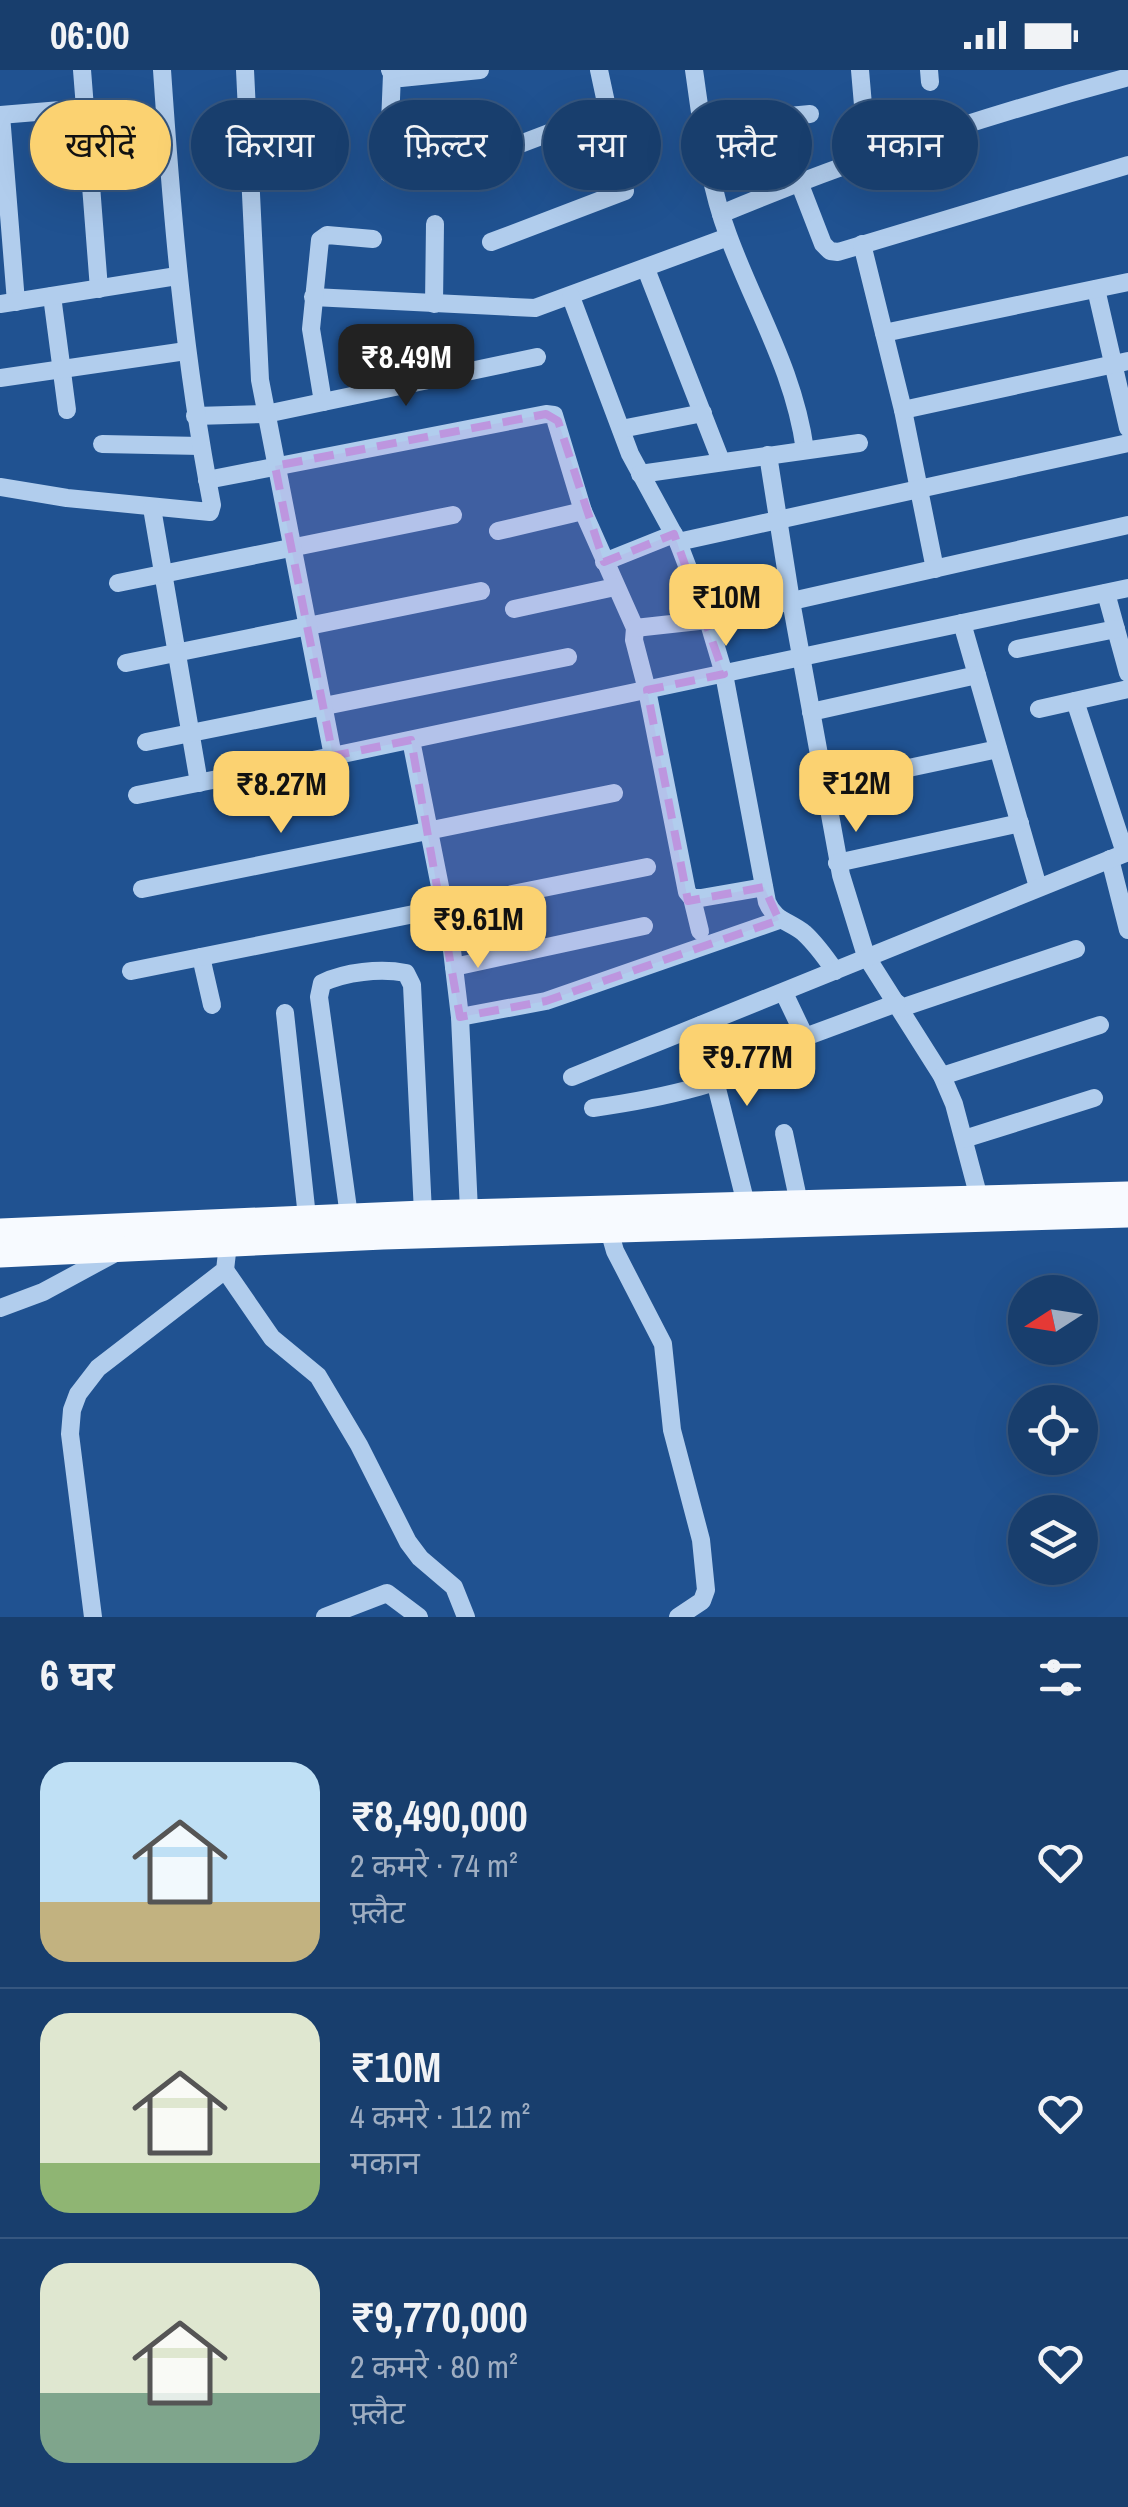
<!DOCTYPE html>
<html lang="hi">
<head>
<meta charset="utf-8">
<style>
	body { margin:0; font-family:"Archivo Narrow","Noto Sans Devanagari",sans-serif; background:#214572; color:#f1f3f6; height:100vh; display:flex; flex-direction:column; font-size:38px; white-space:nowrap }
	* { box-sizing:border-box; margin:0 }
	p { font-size:32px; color:#9faec2 }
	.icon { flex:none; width:55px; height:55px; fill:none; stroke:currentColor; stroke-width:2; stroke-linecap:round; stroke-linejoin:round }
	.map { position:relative; height:1547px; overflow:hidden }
	.drawer { display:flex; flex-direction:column; background:#183e6d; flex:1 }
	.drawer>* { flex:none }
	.hud { position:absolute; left:30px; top:30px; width:1070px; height:90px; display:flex; gap:20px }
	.needle { width:65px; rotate:258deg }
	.controls { position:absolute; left:1008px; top:1205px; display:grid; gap:20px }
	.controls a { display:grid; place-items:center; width:90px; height:90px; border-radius:50%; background:#183e6d; box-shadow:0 10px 40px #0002,0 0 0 2px #365780; font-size:50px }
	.price { position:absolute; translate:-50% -85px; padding:0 22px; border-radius:20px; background:#fbd271; color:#111; font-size:32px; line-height:65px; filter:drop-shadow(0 2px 5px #0008) }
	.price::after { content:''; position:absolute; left:50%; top:60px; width:30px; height:22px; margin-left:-15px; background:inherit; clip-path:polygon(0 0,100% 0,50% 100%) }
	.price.active { background:#222; color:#fff }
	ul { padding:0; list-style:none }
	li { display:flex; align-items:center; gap:30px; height:250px; padding:0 40px }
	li+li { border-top:2px solid #365780 }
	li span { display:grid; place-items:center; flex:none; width:280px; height:200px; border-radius:30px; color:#555 }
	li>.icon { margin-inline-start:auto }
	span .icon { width:120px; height:120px; fill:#fffc; stroke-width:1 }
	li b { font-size:42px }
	h2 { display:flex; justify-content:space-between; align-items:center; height:120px; padding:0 40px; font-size:42px }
	.chip { padding:0 35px; border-radius:45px; background:#183e6d; box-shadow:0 10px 40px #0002,0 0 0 2px #365780; font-size:35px; line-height:90px }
	.chip.active { background:#fbd271; color:#111 }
	.status { display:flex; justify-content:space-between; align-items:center; height:70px; padding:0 50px; background:#183e6d; direction:ltr }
	.status svg { height:28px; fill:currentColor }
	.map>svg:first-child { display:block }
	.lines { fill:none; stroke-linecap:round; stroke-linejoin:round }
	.minor { stroke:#b1cded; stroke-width:18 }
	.major { stroke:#f7faff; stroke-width:25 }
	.marked { fill:#bd96df; fill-opacity:0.2; stroke:#bd96df; stroke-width:8; stroke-dasharray:20 12; stroke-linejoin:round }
</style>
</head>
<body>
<div class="status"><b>06:00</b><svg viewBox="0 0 49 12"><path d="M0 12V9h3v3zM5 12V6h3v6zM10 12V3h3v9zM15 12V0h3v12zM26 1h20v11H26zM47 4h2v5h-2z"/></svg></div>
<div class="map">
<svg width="1128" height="1547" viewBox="0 0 1128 1547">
	<rect width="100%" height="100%" fill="#205291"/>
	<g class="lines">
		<g class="minor">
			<path d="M390,0L401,8L480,0"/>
			<path d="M694,0C702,55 708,112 728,165C755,239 794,300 805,380"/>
			<path d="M860,0L863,35"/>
			<path d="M929,0L930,12"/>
			<path d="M392,4L388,103L460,97L607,41"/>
			<path d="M85,38L99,219"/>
			<path d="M0,45L85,38L82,0"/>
			<path d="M1,45L16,232"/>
			<path d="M702,54L810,44"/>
			<path d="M799,112L823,174L830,181L838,182L1128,95"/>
			<path d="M721,144C853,89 987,45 1125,8"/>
			<path d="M491,172L625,121L599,0"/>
			<path d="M862,174L903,340L935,499"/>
			<path d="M646,199L721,391"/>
			<path d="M1096,219L1128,358"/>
			<path d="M52,226L67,340"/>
			<path d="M313,227L535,238L728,167"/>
			<path d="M571,227L630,384L678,472L708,550L724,604L767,832C775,851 789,851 804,863C816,874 826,888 835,901"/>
			<path d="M0,234L177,206"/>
			<path d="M434,234L435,154"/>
			<path d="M884,263L1128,212"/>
			<path d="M0,308L186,281"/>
			<path d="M323,332L311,259L320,170L327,165L373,169"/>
			<path d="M903,340L1128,291"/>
			<path d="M195,346L266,344L537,287"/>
			<path d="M621,359L703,343"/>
			<path d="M102,374L201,376"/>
			<path d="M768,385L791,531L841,805L866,886L942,1006L954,1034L979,1128"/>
			<path d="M640,404L859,373"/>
			<path d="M207,410L546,344L554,345L583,441L635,558L634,570L647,620L687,822L692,828H701L764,817"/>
			<path d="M0,417L67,428L210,442L212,435C184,290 172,147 162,0"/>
			<path d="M152,438L199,713"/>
			<path d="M498,461L583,441"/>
			<path d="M678,472L1128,373"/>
			<path d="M604,492L674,464"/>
			<path d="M118,513L453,445"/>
			<path d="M1106,523L1128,603"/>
			<path d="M514,539L615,517"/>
			<path d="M962,553L1038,817"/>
			<path d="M635,558L708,550L1128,455"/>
			<path d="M1017,579L1116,559"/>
			<path d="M126,593L481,521"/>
			<path d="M1075,631L1125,783"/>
			<path d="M1039,639L1128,619"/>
			<path d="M811,642L977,605"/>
			<path d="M411,670L451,872L460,947L469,1141"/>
			<path d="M146,672L568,587"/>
			<path d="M333,686L1128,518"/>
			<path d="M824,716L998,679"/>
			<path d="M137,725L333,686L260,310L245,0"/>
			<path d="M1110,789L1128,860"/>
			<path d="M837,793L1020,753"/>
			<path d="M142,819L614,723"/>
			<path d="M692,828L700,861"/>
			<path d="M201,887L212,935"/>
			<path d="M454,897L644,856"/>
			<path d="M131,901L647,797"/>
			<path d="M901,938L1076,879"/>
			<path d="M285,943L307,1147"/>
			<path d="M460,947L546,931L779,850"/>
			<path d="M701,955L746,1134"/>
			<path d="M805,967L897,933"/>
			<path d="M942,1006L1100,955"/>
			<path d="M572,1007L1128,782"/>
			<path d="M593,1038C672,1027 727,1012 800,980L805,974V967L784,923"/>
			<path d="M784,1063L799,1133"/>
			<path d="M964,1069L1094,1028"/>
			<path d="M349,1146L319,927L322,913C345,902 380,898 406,903L412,915L423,1143"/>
			<path d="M609,1160L615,1181L663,1274L672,1360L701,1470L706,1520L702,1531L678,1547"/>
			<path d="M225,1200L272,1268L318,1306L359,1375L408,1472L420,1488L454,1517L466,1547"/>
			<path d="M0,1238L43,1222L117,1182"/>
			<path d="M93,1547L70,1364L72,1340L78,1324L98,1298L225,1200L228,1174"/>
			<path d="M325,1547L387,1523L419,1547"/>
		</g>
		<g class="major">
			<path d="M0,1161L423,1143L1128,1124"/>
			<path d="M0,1185L383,1167L1128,1145"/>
		</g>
	</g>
	<path class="marked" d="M546,344L558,351L604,492L674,464L724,604L647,620L688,831L764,817L779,850L546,931L460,947L411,670L333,686L275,396Z"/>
</svg>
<div class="controls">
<a><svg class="needle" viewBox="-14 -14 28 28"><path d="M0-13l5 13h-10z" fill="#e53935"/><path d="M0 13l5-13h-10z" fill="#9faec2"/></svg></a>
<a><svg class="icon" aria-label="locate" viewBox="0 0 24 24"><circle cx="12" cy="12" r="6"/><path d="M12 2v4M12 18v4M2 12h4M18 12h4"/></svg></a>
<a><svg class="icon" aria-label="layers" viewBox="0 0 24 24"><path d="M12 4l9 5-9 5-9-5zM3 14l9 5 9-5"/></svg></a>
</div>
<b class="price active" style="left:406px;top:339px">₹8.49M</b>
<b class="price" style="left:726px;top:579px">₹10M</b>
<b class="price" style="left:856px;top:765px">₹12M</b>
<b class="price" style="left:281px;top:766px">₹8.27M</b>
<b class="price" style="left:478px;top:901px">₹9.61M</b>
<b class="price" style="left:747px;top:1039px">₹9.77M</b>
<div class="hud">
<a class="chip active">खरीदें</a>
<a class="chip">किराया</a>
<a class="chip">फ़िल्टर</a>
<a class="chip">नया</a>
<a class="chip">फ़्लैट</a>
<a class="chip">मकान</a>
</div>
</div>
<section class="drawer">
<h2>6 घर<svg class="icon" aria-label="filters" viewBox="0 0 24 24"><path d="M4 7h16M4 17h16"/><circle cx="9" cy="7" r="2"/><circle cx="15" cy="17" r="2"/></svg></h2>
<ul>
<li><span style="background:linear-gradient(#bfe0f5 70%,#c2b280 0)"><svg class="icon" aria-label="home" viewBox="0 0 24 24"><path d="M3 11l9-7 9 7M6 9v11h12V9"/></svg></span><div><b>₹8,490,000</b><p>2 कमरे · 74 m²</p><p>फ़्लैट</p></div><svg class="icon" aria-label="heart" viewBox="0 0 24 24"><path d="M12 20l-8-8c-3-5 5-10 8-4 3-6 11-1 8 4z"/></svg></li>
<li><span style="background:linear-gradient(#dfe7d0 75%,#8fb573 0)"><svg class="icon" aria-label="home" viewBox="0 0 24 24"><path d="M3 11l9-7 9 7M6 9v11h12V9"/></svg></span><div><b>₹10M</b><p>4 कमरे · 112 m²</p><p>मकान</p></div><svg class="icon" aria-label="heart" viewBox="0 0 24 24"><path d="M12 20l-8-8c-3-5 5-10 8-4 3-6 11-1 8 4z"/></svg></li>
<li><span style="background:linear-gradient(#dfe7d0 65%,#7fa58c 0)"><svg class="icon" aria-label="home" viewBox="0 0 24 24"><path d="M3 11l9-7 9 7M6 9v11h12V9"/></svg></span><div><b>₹9,770,000</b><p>2 कमरे · 80 m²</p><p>फ़्लैट</p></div><svg class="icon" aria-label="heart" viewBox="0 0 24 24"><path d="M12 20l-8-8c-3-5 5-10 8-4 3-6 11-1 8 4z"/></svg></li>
</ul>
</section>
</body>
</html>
